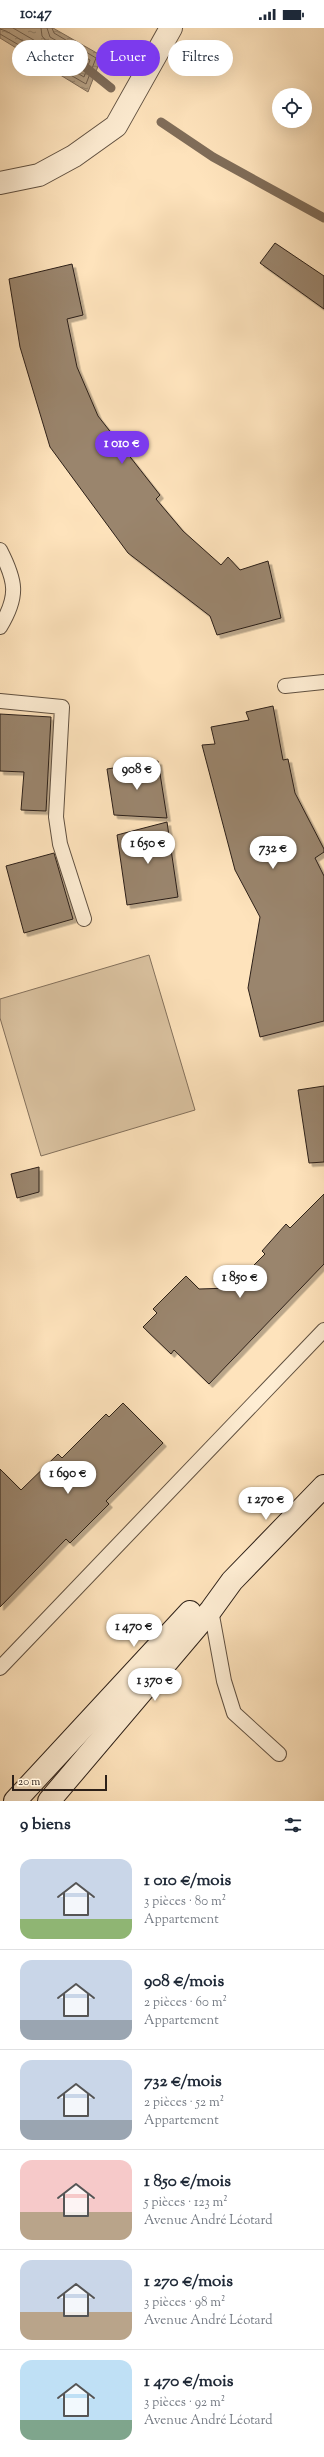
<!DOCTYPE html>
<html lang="fr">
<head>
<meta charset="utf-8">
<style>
	body { margin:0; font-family:"Sorts Mill Goudy",serif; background:#f6f6f7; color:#1f2937; height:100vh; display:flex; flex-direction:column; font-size:15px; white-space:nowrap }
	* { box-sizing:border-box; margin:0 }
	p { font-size:13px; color:#747a83 }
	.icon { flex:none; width:22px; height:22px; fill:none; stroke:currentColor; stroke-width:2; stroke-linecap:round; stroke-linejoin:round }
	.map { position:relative; height:1773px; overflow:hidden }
	.sheet { display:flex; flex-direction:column; background:#fff; flex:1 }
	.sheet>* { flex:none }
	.banner { position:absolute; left:12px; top:12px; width:300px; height:36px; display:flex; gap:8px }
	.tools { position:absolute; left:272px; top:60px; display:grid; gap:8px }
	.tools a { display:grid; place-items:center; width:40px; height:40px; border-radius:50%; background:#fff; box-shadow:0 4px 16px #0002; font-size:20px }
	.scale { position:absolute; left:12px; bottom:10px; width:95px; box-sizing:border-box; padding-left:4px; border:2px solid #2d2018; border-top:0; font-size:11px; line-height:14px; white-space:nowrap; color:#2d2018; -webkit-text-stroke:3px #feedd3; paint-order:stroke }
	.price { position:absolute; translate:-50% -34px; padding:0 9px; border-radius:14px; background:#fff; color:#222; font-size:13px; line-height:26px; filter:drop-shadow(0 1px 2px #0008) }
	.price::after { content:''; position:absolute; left:50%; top:24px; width:12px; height:9px; margin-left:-6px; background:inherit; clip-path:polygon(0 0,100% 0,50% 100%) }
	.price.selected { background:#7c3aed; color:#fff }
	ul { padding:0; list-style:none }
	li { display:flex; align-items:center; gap:12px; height:100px; padding:0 20px }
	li+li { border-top:1px solid #e0e1e3 }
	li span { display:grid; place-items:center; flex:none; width:112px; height:80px; border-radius:12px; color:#555 }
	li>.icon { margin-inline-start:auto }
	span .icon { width:48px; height:48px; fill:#fffc; stroke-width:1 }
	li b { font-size:17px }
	h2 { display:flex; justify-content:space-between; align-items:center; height:48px; padding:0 20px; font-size:17px }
	.pill { padding:0 14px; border-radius:18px; background:#fff; box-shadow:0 4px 16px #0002; font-size:14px; line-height:36px }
	.pill.selected { background:#7c3aed; color:#fff }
	.status { display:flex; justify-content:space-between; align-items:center; height:28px; padding:0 20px; background:#fff; direction:ltr }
	.status svg { height:11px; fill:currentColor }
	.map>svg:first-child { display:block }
	.pitch { fill:#dac2a0; stroke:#84715c }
	.water { fill:url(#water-ripples); stroke:#806d59 }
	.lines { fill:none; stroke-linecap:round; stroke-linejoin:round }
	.shore { stroke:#72604e; stroke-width:1 }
	.stream { stroke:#806d59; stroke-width:9 }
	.building { fill:#9a856d; stroke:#2d2018; filter:url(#shadow) }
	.lane-casing { stroke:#615141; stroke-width:16 }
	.street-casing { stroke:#615141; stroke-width:24 }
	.secondary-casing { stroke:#2d2018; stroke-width:24 }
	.lane { stroke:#feedd3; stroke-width:14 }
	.street { stroke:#feedd3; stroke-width:22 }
	.secondary { stroke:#feedd3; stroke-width:22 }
</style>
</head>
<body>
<div class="status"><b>10:47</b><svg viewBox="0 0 49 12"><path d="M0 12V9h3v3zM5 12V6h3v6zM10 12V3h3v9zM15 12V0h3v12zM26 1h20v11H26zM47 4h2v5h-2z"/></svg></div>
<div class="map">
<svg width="324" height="1773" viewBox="0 0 324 1773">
	<defs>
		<pattern id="water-ripples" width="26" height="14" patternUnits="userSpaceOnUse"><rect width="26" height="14" fill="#b7a184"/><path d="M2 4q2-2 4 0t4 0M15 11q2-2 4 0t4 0" fill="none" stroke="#95836b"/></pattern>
		<filter id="shadow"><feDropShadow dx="3.5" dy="3.5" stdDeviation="0" flood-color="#0004"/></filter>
	</defs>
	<rect width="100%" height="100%" fill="#fee3bc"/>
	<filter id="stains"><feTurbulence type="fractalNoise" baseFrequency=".005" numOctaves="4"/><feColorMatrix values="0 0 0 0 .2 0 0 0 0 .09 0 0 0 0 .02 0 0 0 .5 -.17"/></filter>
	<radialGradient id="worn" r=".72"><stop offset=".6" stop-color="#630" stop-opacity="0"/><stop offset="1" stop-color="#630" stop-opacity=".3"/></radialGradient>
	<path class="pitch" d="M149,927L195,1082L41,1128L0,990V971Z"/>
	<path class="water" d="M0,0H53L102,28L88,64L0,10Z"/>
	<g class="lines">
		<g class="shore">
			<path d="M13,0L82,40V34L47,14L42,8L41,0"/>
			<path d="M0,1L6,3L84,49L90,32L50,9L47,0"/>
			<path d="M0,6L86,56L96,30L54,5L52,0"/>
		</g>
		<g class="stream">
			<path d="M85,39L111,60"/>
			<path d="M161,94L213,129L324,190"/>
		</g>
	</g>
	<g class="building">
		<path d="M275,215L324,248V281L260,235Z"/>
		<path d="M72,236L83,287L67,291L77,339L98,388L160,467L156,471L183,503L221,537L228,529L240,542L268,533L281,590L217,607L210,588L128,525L50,419L20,319L9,251Z"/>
		<path d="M273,678L283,732L288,731L295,765L324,821V824L315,830L324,848V993L260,1009L248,960L260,889L235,842L202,717L215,716L211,699L249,692L246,684Z"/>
		<path d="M0,686L51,689L46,783L21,782L24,744L0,743Z"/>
		<path d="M158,733L167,790L114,787L107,741Z"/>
		<path d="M167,794L178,869L127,877L117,807Z"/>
		<path d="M54,825L73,891L24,905L6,838Z"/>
		<path d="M324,1058V1134L309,1135L298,1062Z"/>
		<path d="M39,1139V1164L17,1170L11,1146Z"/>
		<path d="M324,1166V1236L209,1356L174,1322L171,1326L143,1299L157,1285L153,1281L186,1248L199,1261L231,1260L265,1226L262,1223L286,1196L290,1200Z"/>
		<path d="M123,1375L163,1415L106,1473L109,1476L70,1515L66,1511L0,1579V1441L21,1462L58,1426L62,1430L106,1386L109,1389Z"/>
	</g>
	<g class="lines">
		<g class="lane-casing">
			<g id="lane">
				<path d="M0,522C16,553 19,568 0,599"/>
				<path d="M285,658L324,654"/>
				<path d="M0,673L62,679L56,789L60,816L84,891"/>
				<path d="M211,1582L224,1653L234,1685L279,1726"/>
				<path d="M0,1640L324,1302"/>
			</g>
		</g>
		<g class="street-casing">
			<path id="street" d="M0,155L39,147L74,128L116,98L171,0"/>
		</g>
		<g class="secondary-casing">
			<g id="secondary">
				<path d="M15,1773L190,1584"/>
				<path d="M49,1773L211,1582L232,1553L324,1458"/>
			</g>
		</g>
		<use href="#lane" class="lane"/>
		<use href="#street" class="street"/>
		<use href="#secondary" class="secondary"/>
	</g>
	<rect width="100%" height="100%" filter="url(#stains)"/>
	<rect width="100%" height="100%" fill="url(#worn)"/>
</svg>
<div class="tools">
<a><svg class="icon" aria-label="locate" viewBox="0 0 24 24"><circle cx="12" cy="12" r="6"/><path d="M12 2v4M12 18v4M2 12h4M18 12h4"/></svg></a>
</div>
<div class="scale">20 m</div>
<b class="price selected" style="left:122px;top:437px">1 010 €</b>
<b class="price" style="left:137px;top:763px">908 €</b>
<b class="price" style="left:148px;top:837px">1 650 €</b>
<b class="price" style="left:273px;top:842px">732 €</b>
<b class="price" style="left:240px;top:1271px">1 850 €</b>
<b class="price" style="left:68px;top:1467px">1 690 €</b>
<b class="price" style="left:266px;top:1493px">1 270 €</b>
<b class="price" style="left:134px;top:1620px">1 470 €</b>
<b class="price" style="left:155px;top:1674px">1 370 €</b>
<div class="banner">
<a class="pill">Acheter</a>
<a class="pill selected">Louer</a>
<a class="pill">Filtres</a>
</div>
</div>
<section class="sheet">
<h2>9 biens<svg class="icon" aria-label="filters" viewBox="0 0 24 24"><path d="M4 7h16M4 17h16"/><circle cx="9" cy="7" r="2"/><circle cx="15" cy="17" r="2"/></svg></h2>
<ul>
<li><span style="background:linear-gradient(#c9d6e8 75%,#8fb573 0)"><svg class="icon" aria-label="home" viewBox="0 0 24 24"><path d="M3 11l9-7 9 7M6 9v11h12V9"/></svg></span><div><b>1 010 €/mois</b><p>3 pièces · 80 m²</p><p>Appartement</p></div></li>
<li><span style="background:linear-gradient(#c9d6e8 75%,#9aa5b1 0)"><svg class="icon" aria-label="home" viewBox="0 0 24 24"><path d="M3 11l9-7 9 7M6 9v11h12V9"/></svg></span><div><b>908 €/mois</b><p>2 pièces · 60 m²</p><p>Appartement</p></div></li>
<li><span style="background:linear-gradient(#c9d6e8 75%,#9aa5b1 0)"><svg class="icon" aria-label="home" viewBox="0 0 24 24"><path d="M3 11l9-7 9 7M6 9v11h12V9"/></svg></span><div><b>732 €/mois</b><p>2 pièces · 52 m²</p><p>Appartement</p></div></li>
<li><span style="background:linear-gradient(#f6c9c9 65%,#b9a48a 0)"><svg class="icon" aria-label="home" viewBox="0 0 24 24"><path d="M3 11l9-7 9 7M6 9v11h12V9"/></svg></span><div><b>1 850 €/mois</b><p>5 pièces · 123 m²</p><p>Avenue André Léotard</p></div></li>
<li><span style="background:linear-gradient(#c9d6e8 65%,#b9a48a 0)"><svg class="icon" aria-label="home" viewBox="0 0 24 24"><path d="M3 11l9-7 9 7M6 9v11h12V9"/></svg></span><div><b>1 270 €/mois</b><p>3 pièces · 98 m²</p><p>Avenue André Léotard</p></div></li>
<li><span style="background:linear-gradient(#bfe0f5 75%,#7fa58c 0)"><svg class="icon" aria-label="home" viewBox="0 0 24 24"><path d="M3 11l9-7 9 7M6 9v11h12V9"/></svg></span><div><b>1 470 €/mois</b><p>3 pièces · 92 m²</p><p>Avenue André Léotard</p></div></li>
</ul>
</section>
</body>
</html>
